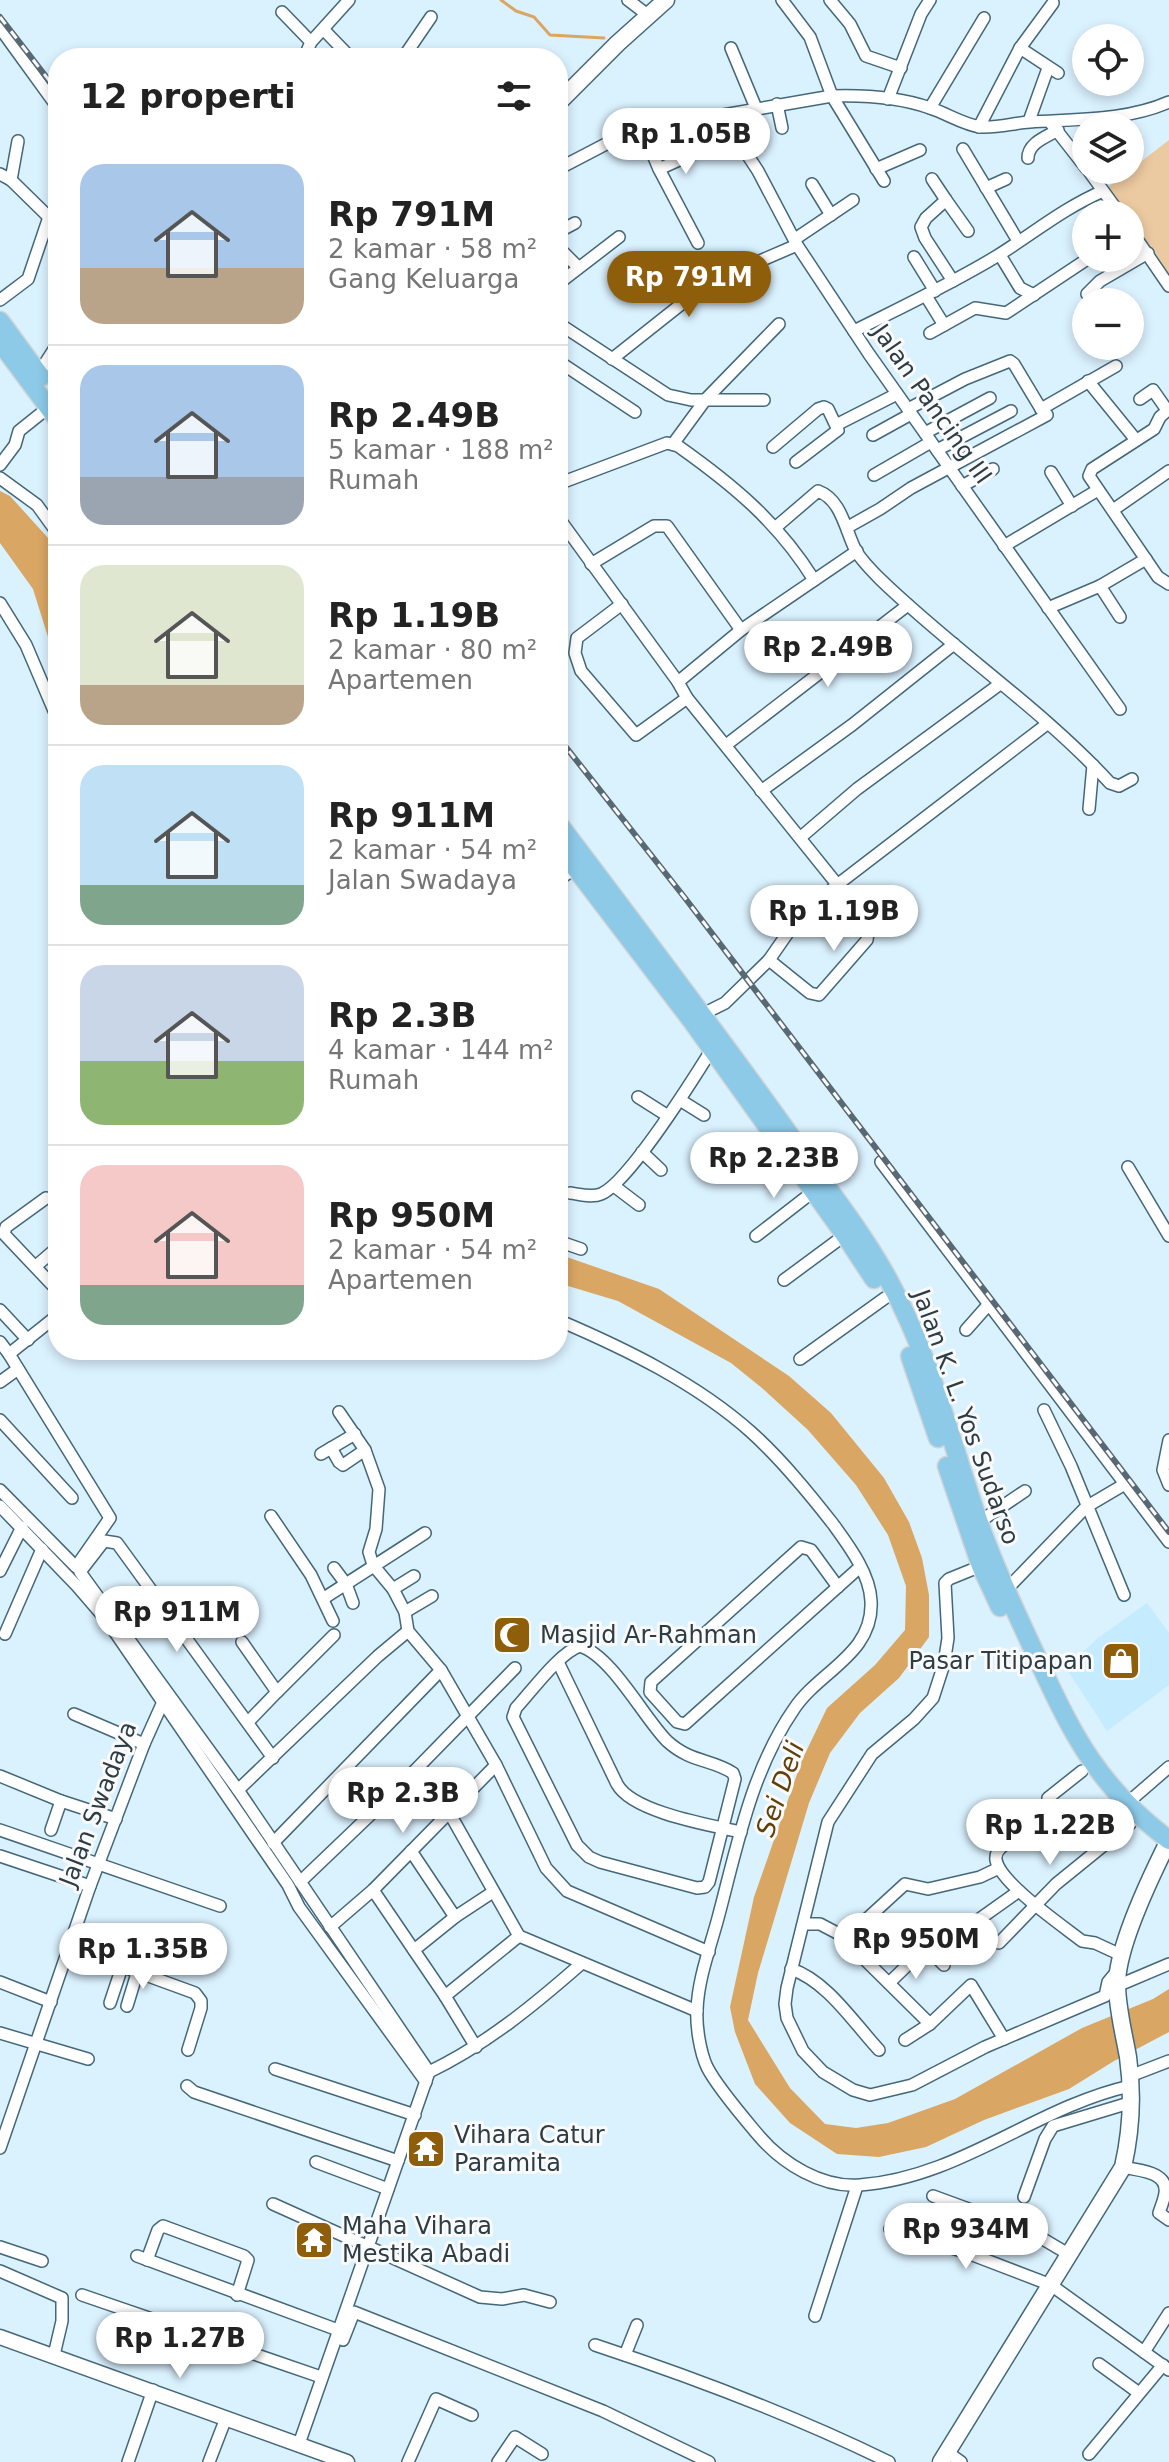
<!DOCTYPE html>
<html lang="id">
<head>
<meta charset="utf-8">
<style>
	body { margin:0; font-family:"DejaVu Sans",sans-serif; background:#f6f6f6; color:#222; height:100vh; display:flex; flex-direction:column; font-size:30px; white-space:nowrap }
	* { box-sizing:border-box; margin:0 }
	p { font-size:26px; color:#767676 }
	.icon { flex:none; width:44px; height:44px; fill:none; stroke:currentColor; stroke-width:2; stroke-linecap:round; stroke-linejoin:round }
	.map { position:relative; flex:1; overflow:hidden }
	.sheet { position:absolute; left:48px; top:48px; width:520px; height:1312px; display:flex; flex-direction:column; background:#fff; border-radius:32px; box-shadow:0 4px 12px #0003 }
	.sheet>* { flex:none }
	.controls { position:absolute; left:1072px; top:24px; display:grid; gap:16px }
	.controls a { display:grid; place-items:center; width:72px; height:72px; border-radius:50%; background:#fff; box-shadow:0 4px 12px #0003; font-size:40px }
	.price { position:absolute; translate:-50% -68px; padding:0 18px; border-radius:28px; background:#fff; color:#222; font-size:26px; line-height:52px; filter:drop-shadow(0 2px 4px #0008) }
	.price::after { content:''; position:absolute; left:50%; top:48px; width:24px; height:18px; margin-left:-12px; background:inherit; clip-path:polygon(0 0,100% 0,50% 100%) }
	.price.on { background:#8f5e0b; color:#fff }
	ul { padding:0; list-style:none }
	li { display:flex; align-items:center; gap:24px; height:200px; padding:0 32px }
	li+li { border-top:2px solid #e0e0e0 }
	li span { display:grid; place-items:center; flex:none; width:224px; height:160px; border-radius:24px; color:#555 }
	li>.icon { margin-inline-start:auto }
	span .icon { width:96px; height:96px; fill:#fffc; stroke-width:1 }
	li b { font-size:34px }
	h2 { display:flex; justify-content:space-between; align-items:center; height:96px; padding:0 32px; font-size:34px }
	.map>svg:first-child { display:block }
	.built { fill:#c5ebff }
	.green { fill:#eccaa1 }
	.water { fill:#d9a664 }
	.lines { fill:none; stroke-linecap:round; stroke-linejoin:round }
	.stream { stroke:#d9a664; stroke-width:3 }
	.minor-casing { stroke:#44677a; stroke-width:14 }
	.tertiary-casing { stroke:#44677a; stroke-width:17 }
	.secondary-casing { stroke:#44677a; stroke-width:19 }
	.trunk-casing { stroke:#d1d4d6; stroke-width:21 }
	.minor { stroke:#fff; stroke-width:11 }
	.tertiary { stroke:#fff; stroke-width:14 }
	.secondary { stroke:#fff; stroke-width:16 }
	.trunk { stroke:#8ccae8; stroke-width:18 }
	.rail-casing { stroke:#586973; stroke-width:6 }
	.rail { stroke:#fafafa; stroke-width:3; stroke-dasharray:9; stroke-linecap:butt }
	.labels { text-anchor:middle; stroke-width:6; stroke-linejoin:round; paint-order:stroke }
	.street-label { font-size:24px; fill:#2d3d45; stroke:#fafafa }
	.poi-label { font-size:24px; fill:#2d3d45; stroke:#fafafa; text-anchor:start }
	.water-label { font-size:26px; font-style:italic; fill:#613f09; stroke:#fafafa }
</style>
</head>
<body>
<div class="map">
<svg width="1169" height="2462" viewBox="0 0 1169 2462">
	<rect width="100%" height="100%" fill="#daf1fe"/>
	<path class="built" d="M1147,1603L1169,1633V1685L1107,1731L1066,1668L1098,1638Z"/>
	<path class="green" d="M1169,140V281L1130,228V214H1120L1103,191Z"/>
	<g class="water">
		<path d="M0,491L10,496L58,549V658L48,637L33,589L0,543Z"/>
		<path d="M558,1254L659,1289L789,1376L831,1413L884,1478L909,1522L922,1558L929,1595V1637L899,1678L860,1713L830,1753L809,1803L758,1973L748,2020L790,2088L825,2124L856,2128L888,2123L955,2099L1082,2028L1153,1999L1169,1989V2032L1114,2061L1069,2089L984,2120L926,2147L879,2157L837,2154L790,2123L755,2084L735,2032L730,2007L754,1897L802,1760L827,1708L875,1665L905,1630L906,1586L888,1535L856,1485L808,1430L762,1388L731,1363L618,1301L558,1283Z"/>
	</g>
	<g class="lines">
		<path class="stream" d="M501,0L516,11L534,17L550,35L604,38"/>
		<g class="minor-casing">
			<g id="minor">
				<path d="M628,0L649,16"/>
				<path d="M782,0L810,37L832,96L884,181"/>
				<path d="M830,0L850,24L866,56L901,68"/>
				<path d="M282,12L311,42"/>
				<path d="M0,28L58,108"/>
				<path d="M324,30L351,58"/>
				<path d="M731,48L756,108"/>
				<path d="M1020,48L1058,73"/>
				<path d="M304,58L311,42L349,0"/>
				<path d="M403,58L431,17"/>
				<path d="M888,99L921,14L930,0"/>
				<path d="M777,104L782,128"/>
				<path d="M930,108L984,18"/>
				<path d="M722,116L758,171L797,245L869,354L1120,709"/>
				<path d="M1029,121L1048,68"/>
				<path d="M1050,122L1086,168"/>
				<path d="M979,127L1020,48L1053,3"/>
				<path d="M642,129L659,169L698,243"/>
				<path d="M963,149L1018,241"/>
				<path d="M1028,158C1028,143 1046,137 1058,130"/>
				<path d="M558,169L606,144L642,129L832,96C864,95 899,97 930,108C946,113 964,125 981,127C998,128 1014,123 1030,122C1076,119 1126,121 1169,102"/>
				<path d="M659,169L699,151"/>
				<path d="M876,169L920,150"/>
				<path d="M1088,170L1120,214"/>
				<path d="M0,174L11,180L58,226"/>
				<path d="M932,179L946,200"/>
				<path d="M11,180L18,141"/>
				<path d="M812,184L831,215"/>
				<path d="M986,188L1006,179"/>
				<path d="M1130,229L1169,286"/>
				<path d="M558,232L575,223"/>
				<path d="M795,239L853,200"/>
				<path d="M558,247L578,267"/>
				<path d="M1000,255L1020,288L1034,295"/>
				<path d="M914,257L935,291"/>
				<path d="M953,281L925,238L921,227L926,218L946,200L968,231"/>
				<path d="M558,284L619,237"/>
				<path d="M1087,294L1100,281L1148,253"/>
				<path d="M926,296L944,325"/>
				<path d="M0,300L28,279L49,217"/>
				<path d="M558,323L668,395L691,400H764"/>
				<path d="M854,331C902,307 951,284 997,256C1034,233 1062,209 1103,191"/>
				<path d="M930,333L975,308L1006,313L1089,258"/>
				<path d="M612,359L689,298L725,276L797,245"/>
				<path d="M558,361L635,412"/>
				<path d="M39,373L58,343"/>
				<path d="M1088,381L1136,440"/>
				<path d="M1140,399L1153,390L1167,410"/>
				<path d="M908,409L965,379L1010,361L1014,364L1041,409"/>
				<path d="M1169,409L1160,417L1154,429L1092,469L1089,476L1158,577L1169,584"/>
				<path d="M836,425L897,394"/>
				<path d="M925,433L990,398"/>
				<path d="M873,435L911,414"/>
				<path d="M673,444L706,399L779,324"/>
				<path d="M773,447L818,409L824,407L828,409L838,430L796,462"/>
				<path d="M937,450L1011,411"/>
				<path d="M0,465L15,445L19,431L49,407"/>
				<path d="M1051,472L1072,506"/>
				<path d="M874,475L931,442"/>
				<path d="M0,478L37,505L58,534"/>
				<path d="M558,484L667,443L678,446C733,485 778,522 814,580"/>
				<path d="M962,486L993,469"/>
				<path d="M1113,510L1169,471"/>
				<path d="M558,517L678,682L687,698L869,924L867,940L819,995L810,993L769,960"/>
				<path d="M776,527L818,491C842,500 845,530 856,551C862,561 872,571 880,579C953,650 1041,708 1110,783L1119,786L1132,779"/>
				<path d="M848,527L880,509L911,488L1047,415L1041,409L1116,366"/>
				<path d="M1004,546L1098,490"/>
				<path d="M591,564L654,526H667L741,630"/>
				<path d="M1100,586L1120,617"/>
				<path d="M0,603L26,645L58,720"/>
				<path d="M622,604L577,638L575,653L581,671L636,735L687,698"/>
				<path d="M1048,608L1100,586L1146,559"/>
				<path d="M678,682L741,630L857,551"/>
				<path d="M726,745L908,605"/>
				<path d="M761,791L852,725L954,644"/>
				<path d="M1089,809L1093,765"/>
				<path d="M801,837L857,789L1000,684"/>
				<path d="M558,880L576,868"/>
				<path d="M699,1016L725,1003L769,960L796,921L837,885L1047,724"/>
				<path d="M638,1097L668,1116"/>
				<path d="M680,1100L704,1115"/>
				<path d="M642,1152L661,1170"/>
				<path d="M881,1162L1169,1542"/>
				<path d="M1128,1167L1169,1236"/>
				<path d="M614,1186L639,1205"/>
				<path d="M570,1193C579,1194 592,1198 601,1194C628,1183 694,1078 712,1049"/>
				<path d="M46,1198L6,1227L4,1234L58,1291"/>
				<path d="M756,1236L814,1191"/>
				<path d="M558,1241L581,1249"/>
				<path d="M36,1266L58,1247"/>
				<path d="M784,1280L845,1235"/>
				<path d="M0,1310L28,1340"/>
				<path d="M558,1320C626,1349 696,1383 751,1432C782,1460 808,1492 833,1524C849,1546 870,1574 871,1601C874,1654 819,1671 794,1709C751,1771 737,1847 718,1918C710,1948 698,1979 697,2010C696,2026 700,2052 707,2067C717,2087 744,2118 759,2136C783,2164 822,2188 860,2185C959,2178 1036,2107 1130,2086"/>
				<path d="M966,1330L989,1304"/>
				<path d="M0,1342L9,1354"/>
				<path d="M800,1359L885,1298"/>
				<path d="M0,1382L18,1369"/>
				<path d="M1044,1410L1071,1466L1124,1595"/>
				<path d="M339,1412L365,1450L379,1489L376,1529L369,1552L373,1565L393,1589L405,1612L408,1631L441,1670L496,1765L546,1868L567,1891L709,1952"/>
				<path d="M0,1420L72,1498"/>
				<path d="M1169,1440L1163,1470L1169,1485"/>
				<path d="M331,1448L339,1462L343,1465L365,1450"/>
				<path d="M321,1454L355,1434"/>
				<path d="M0,1490L76,1567L110,1518L9,1354L58,1315"/>
				<path d="M0,1506L77,1586L108,1622L288,1885L299,1907L426,2082"/>
				<path d="M271,1516L311,1575L333,1621"/>
				<path d="M979,1522L1025,1491"/>
				<path d="M981,1566L949,1579L945,1583L948,1638L944,1664L933,1698L914,1719L872,1754L828,1822L787,1988L785,2004L787,2018L803,2051L823,2072L853,2090L870,2095L912,2085L985,2047L1105,1996L1108,1982L1118,1970"/>
				<path d="M334,1568L346,1584L353,1603"/>
				<path d="M0,1571L22,1527"/>
				<path d="M838,1587L811,1550L801,1547L651,1682L650,1692L677,1722L685,1724L860,1567"/>
				<path d="M393,1589L414,1576"/>
				<path d="M1006,1590L1086,1507L1125,1484"/>
				<path d="M324,1598L425,1533"/>
				<path d="M405,1612L432,1596"/>
				<path d="M5,1634L42,1549"/>
				<path d="M242,1642L277,1692L248,1722"/>
				<path d="M580,1646C612,1656 644,1718 667,1741C691,1763 712,1759 733,1773L735,1779L709,1882L705,1887L697,1888L600,1862L589,1857L577,1845L513,1717L516,1708C531,1692 560,1652 580,1646Z"/>
				<path d="M558,1662L617,1784C632,1812 709,1825 741,1832"/>
				<path d="M277,1692L334,1635"/>
				<path d="M74,1714L144,1744"/>
				<path d="M273,1758L117,1543L104,1541L80,1572L238,1790L429,2072C487,2044 534,2005 582,1963"/>
				<path d="M1082,1771L1048,1798L1052,1813L1004,1845C999,1849 995,1853 996,1860C1000,1883 1063,1926 1082,1941L1095,1943L1121,1955"/>
				<path d="M0,1776L61,1801L116,1819"/>
				<path d="M238,1790L378,1656L408,1631"/>
				<path d="M1117,1812L1169,1767"/>
				<path d="M450,1814L519,1936L697,2011"/>
				<path d="M0,1830L220,1906"/>
				<path d="M51,1830L61,1801"/>
				<path d="M273,1843L441,1670"/>
				<path d="M411,1851L455,1917L493,1892"/>
				<path d="M0,1856L90,1886"/>
				<path d="M300,1882L390,1796L515,1668"/>
				<path d="M373,1890L445,1996L476,2047"/>
				<path d="M804,1924H820L839,1934L930,2024L905,2040"/>
				<path d="M330,1927L373,1890L496,1765"/>
				<path d="M845,1939L905,1884L928,1889L980,1877L999,1868"/>
				<path d="M999,1943L1056,1884L1130,1824"/>
				<path d="M69,1947L195,1993L201,2001V2008L188,2050"/>
				<path d="M414,1950L455,1917"/>
				<path d="M933,1952L1019,1891"/>
				<path d="M791,1969C827,1981 853,2022 879,2050"/>
				<path d="M0,1982L51,2002"/>
				<path d="M889,1983L926,1947L944,1965"/>
				<path d="M1117,1986L1169,1964"/>
				<path d="M445,1996L519,1936"/>
				<path d="M110,2003L123,1964"/>
				<path d="M127,2006L138,1970"/>
				<path d="M930,2024L971,1985L1004,2039"/>
				<path d="M0,2033L88,2059"/>
				<path d="M275,2069L415,2115"/>
				<path d="M1130,2076L1169,2061"/>
				<path d="M187,2086L194,2092L398,2161"/>
				<path d="M0,2148L90,1886L144,1744L162,1704"/>
				<path d="M316,2162L388,2189"/>
				<path d="M1123,2167C1139,2171 1168,2171 1165,2193C1164,2200 1161,2207 1159,2213L1169,2220"/>
				<path d="M933,2196L1031,2232L1070,2255"/>
				<path d="M1024,2197L1045,2139L1053,2126L1129,2103"/>
				<path d="M273,2204L480,2297L502,2299L524,2295L550,2302"/>
				<path d="M890,2229L965,2252L1051,2285L1169,2370"/>
				<path d="M0,2247L42,2261"/>
				<path d="M137,2256L338,2330"/>
				<path d="M147,2260L158,2230L163,2226L244,2256L248,2260L237,2295"/>
				<path d="M0,2271L62,2298V2321L54,2355"/>
				<path d="M82,2295L321,2377"/>
				<path d="M815,2316L857,2186"/>
				<path d="M343,2340L354,2312L603,2411L709,2462"/>
				<path d="M595,2345C695,2378 795,2416 889,2462"/>
				<path d="M1144,2352L1169,2313"/>
				<path d="M625,2355L637,2325"/>
				<path d="M1099,2364L1139,2393"/>
				<path d="M299,2444L428,2075"/>
				<path d="M947,2452L961,2462"/>
				<path d="M1089,2454L1163,2365"/>
				<path d="M128,2462L153,2390"/>
				<path d="M209,2462L226,2418"/>
				<path d="M408,2462L436,2399L472,2415"/>
				<path d="M498,2462L515,2437L542,2454"/>
			</g>
		</g>
		<g class="tertiary-casing">
			<path id="tertiary" d="M0,2337L347,2462"/>
		</g>
		<g class="secondary-casing">
			<g id="secondary">
				<path d="M558,103L618,43L666,0"/>
				<path d="M941,2462L1123,2167C1131,2132 1133,2093 1128,2057C1124,2034 1117,2008 1117,1984C1117,1946 1151,1876 1169,1840"/>
			</g>
		</g>
		<g class="trunk-casing">
			<g id="trunk">
				<path d="M0,321L41,377"/>
				<path d="M0,342L58,420"/>
				<path d="M558,823C636,926 714,1029 789,1134C822,1182 860,1228 888,1279C929,1353 950,1437 977,1517C994,1567 1017,1614 1039,1662C1074,1738 1100,1788 1169,1840"/>
				<path d="M558,845L692,1021L845,1235L874,1279"/>
				<path d="M910,1356L938,1438"/>
				<path d="M947,1466L981,1566L1000,1607"/>
			</g>
		</g>
		<use href="#minor" class="minor"/>
		<use href="#tertiary" class="tertiary"/>
		<use href="#secondary" class="secondary"/>
		<use href="#trunk" class="trunk"/>
		<g class="rail-casing">
			<g id="rail">
				<path d="M0,17L58,92"/>
				<path d="M558,737L685,898L1169,1532"/>
			</g>
		</g>
		<use href="#rail" class="rail"/>
	</g>
	<defs>
		<g id="mosque-square" transform="scale(2)"><rect x="-9" y="-9" width="18" height="18" rx="4" fill="#8f5e0b" stroke="#fafafa"/><path d="M3.5-4.9A6 6 0 1 0 3.5 4.9A5 5 0 1 1 3.5-4.9Z" fill="#fff"/></g>
		<g id="shop-square" transform="scale(2)"><rect x="-9" y="-9" width="18" height="18" rx="4" fill="#8f5e0b" stroke="#fafafa"/><path d="M-5-2.5h2.3a2.7 3.5 0 0 1 5.4 0H5L5.5 6h-11ZM-1.5-2.5h3a1.5 2.3 0 0 0-3 0Z" fill="#fff"/></g>
		<g id="temple-square" transform="scale(2)"><rect x="-9" y="-9" width="18" height="18" rx="4" fill="#8f5e0b" stroke="#fafafa"/><path d="M0-6L5-2H3V0L6.5 2.5H4V6H1.5V3h-3V6H-4V2.5H-6.5L-3 0V-2H-5Z" fill="#fff"/></g>
	</defs>
	<g fill-rule="evenodd">
		<use href="#mosque-square" x="512" y="1635"/>
		<use href="#shop-square" x="1121" y="1661"/>
		<use href="#temple-square" x="426" y="2149"/>
		<use href="#temple-square" x="314" y="2240"/>
	</g>
	<g class="labels">
		<g class="street-label">
			<text transform="translate(932 404) rotate(55)" y="8">Jalan Pancing III</text>
			<text transform="translate(966 1417) rotate(70)" y="8">Jalan K. L. Yos Sudarso</text>
			<text transform="translate(98 1804) rotate(-69)" y="8">Jalan Swadaya</text>
		</g>
		<g class="poi-label">
			<text x="540" y="1643">Masjid Ar-Rahman</text>
			<text x="1093" y="1669" text-anchor="end">Pasar Titipapan</text>
			<text x="454" y="2143">Vihara Catur<tspan x="454" dy="28">Paramita</tspan></text>
			<text x="342" y="2234">Maha Vihara<tspan x="342" dy="28">Mestika Abadi</tspan></text>
		</g>
		<g class="water-label">
			<text transform="translate(780 1789) rotate(-71)" y="9">Sei Deli</text>
		</g>
	</g>
</svg>
<div class="controls">
<a><svg class="icon" aria-label="locate" viewBox="0 0 24 24"><circle cx="12" cy="12" r="6"/><path d="M12 2v4M12 18v4M2 12h4M18 12h4"/></svg></a>
<a><svg class="icon" aria-label="layers" viewBox="0 0 24 24"><path d="M12 4l9 5-9 5-9-5zM3 14l9 5 9-5"/></svg></a>
<a>+</a>
<a>−</a>
</div>
<b class="price" style="left:686px;top:176px">Rp 1.05B</b>
<b class="price on" style="left:689px;top:319px">Rp 791M</b>
<b class="price" style="left:828px;top:689px">Rp 2.49B</b>
<b class="price" style="left:834px;top:953px">Rp 1.19B</b>
<b class="price" style="left:774px;top:1200px">Rp 2.23B</b>
<b class="price" style="left:177px;top:1654px">Rp 911M</b>
<b class="price" style="left:403px;top:1835px">Rp 2.3B</b>
<b class="price" style="left:1050px;top:1867px">Rp 1.22B</b>
<b class="price" style="left:916px;top:1981px">Rp 950M</b>
<b class="price" style="left:143px;top:1991px">Rp 1.35B</b>
<b class="price" style="left:966px;top:2271px">Rp 934M</b>
<b class="price" style="left:180px;top:2380px">Rp 1.27B</b>
<section class="sheet">
<h2>12 properti<svg class="icon" aria-label="filters" viewBox="0 0 24 24"><path d="M4 7h16M4 17h16"/><circle cx="9" cy="7" r="2"/><circle cx="15" cy="17" r="2"/></svg></h2>
<ul>
<li><span style="background:linear-gradient(#a9c7e8 65%,#b9a48a 0)"><svg class="icon" aria-label="home" viewBox="0 0 24 24"><path d="M3 11l9-7 9 7M6 9v11h12V9"/></svg></span><div><b>Rp 791M</b><p>2 kamar · 58 m²</p><p>Gang Keluarga</p></div></li>
<li><span style="background:linear-gradient(#a9c7e8 70%,#9aa5b1 0)"><svg class="icon" aria-label="home" viewBox="0 0 24 24"><path d="M3 11l9-7 9 7M6 9v11h12V9"/></svg></span><div><b>Rp 2.49B</b><p>5 kamar · 188 m²</p><p>Rumah</p></div></li>
<li><span style="background:linear-gradient(#dfe7d0 75%,#b9a48a 0)"><svg class="icon" aria-label="home" viewBox="0 0 24 24"><path d="M3 11l9-7 9 7M6 9v11h12V9"/></svg></span><div><b>Rp 1.19B</b><p>2 kamar · 80 m²</p><p>Apartemen</p></div></li>
<li><span style="background:linear-gradient(#bfe0f5 75%,#7fa58c 0)"><svg class="icon" aria-label="home" viewBox="0 0 24 24"><path d="M3 11l9-7 9 7M6 9v11h12V9"/></svg></span><div><b>Rp 911M</b><p>2 kamar · 54 m²</p><p>Jalan Swadaya</p></div></li>
<li><span style="background:linear-gradient(#c9d6e8 60%,#8fb573 0)"><svg class="icon" aria-label="home" viewBox="0 0 24 24"><path d="M3 11l9-7 9 7M6 9v11h12V9"/></svg></span><div><b>Rp 2.3B</b><p>4 kamar · 144 m²</p><p>Rumah</p></div></li>
<li><span style="background:linear-gradient(#f6c9c9 75%,#7fa58c 0)"><svg class="icon" aria-label="home" viewBox="0 0 24 24"><path d="M3 11l9-7 9 7M6 9v11h12V9"/></svg></span><div><b>Rp 950M</b><p>2 kamar · 54 m²</p><p>Apartemen</p></div></li>
</ul>
</section>
</div>
</body>
</html>
